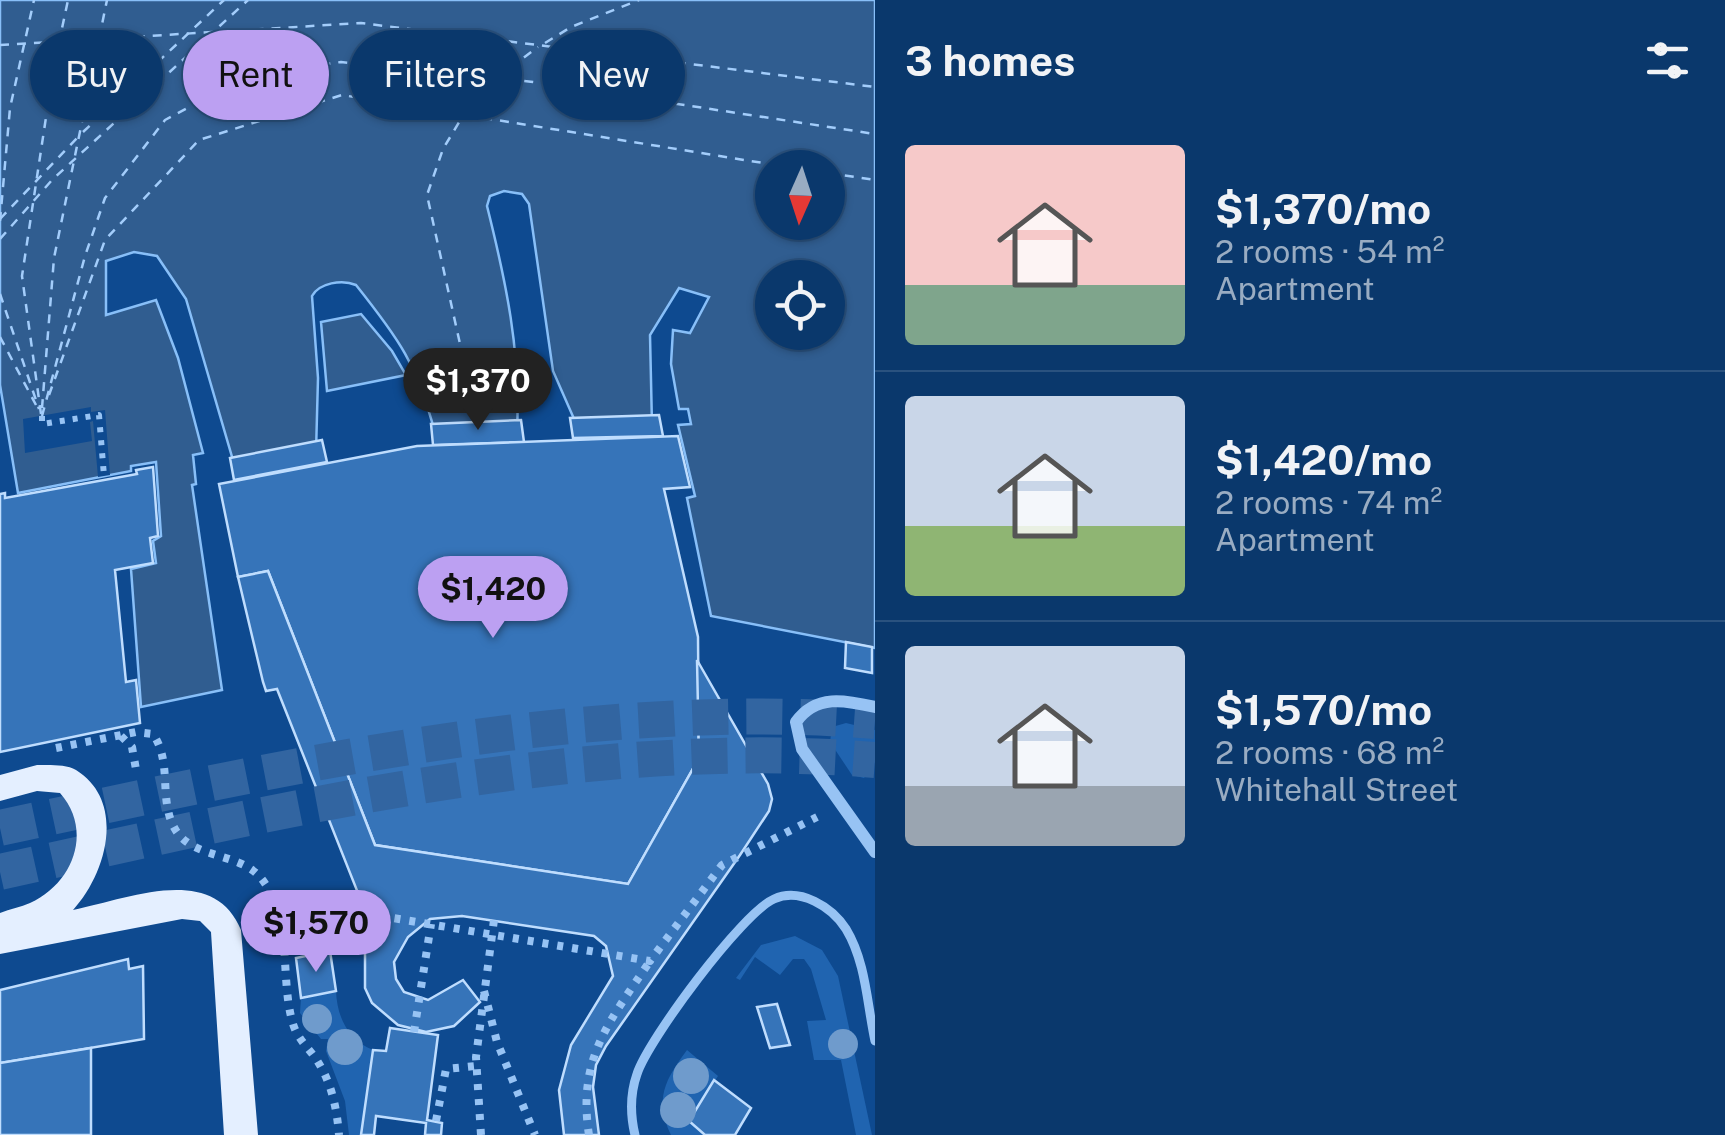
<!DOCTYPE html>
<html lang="en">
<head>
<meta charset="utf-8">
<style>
	body { margin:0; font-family:"Public Sans",sans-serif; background:#133f72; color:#f1f3f6; height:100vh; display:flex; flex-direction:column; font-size:38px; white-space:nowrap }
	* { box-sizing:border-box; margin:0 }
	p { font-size:32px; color:#99acc2 }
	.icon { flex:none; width:55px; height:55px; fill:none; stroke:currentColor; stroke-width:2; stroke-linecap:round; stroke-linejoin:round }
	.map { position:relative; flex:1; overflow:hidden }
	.details { display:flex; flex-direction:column; background:#0a386c; width:850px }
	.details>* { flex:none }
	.guide { position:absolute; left:30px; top:30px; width:695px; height:90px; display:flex; gap:20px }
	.needle { width:65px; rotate:183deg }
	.fabs { position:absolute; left:755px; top:150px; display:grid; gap:20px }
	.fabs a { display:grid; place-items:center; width:90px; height:90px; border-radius:50%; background:#0a386c; box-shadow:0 2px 8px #0004,0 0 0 2px #2a527f; font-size:50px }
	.price { position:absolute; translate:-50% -85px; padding:0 22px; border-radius:35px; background:#bca0f2; color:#111; font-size:32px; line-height:65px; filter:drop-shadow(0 2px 5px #0008) }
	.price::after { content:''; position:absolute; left:50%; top:60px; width:30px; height:22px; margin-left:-15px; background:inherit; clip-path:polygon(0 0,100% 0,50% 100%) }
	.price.active { background:#222; color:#fff }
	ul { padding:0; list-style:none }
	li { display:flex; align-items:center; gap:30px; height:250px; padding:0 30px }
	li+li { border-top:2px solid #2a527f }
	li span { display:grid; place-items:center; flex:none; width:280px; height:200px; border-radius:10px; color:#555 }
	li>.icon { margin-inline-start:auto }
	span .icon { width:120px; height:120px; fill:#fffc; stroke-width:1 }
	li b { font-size:42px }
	h2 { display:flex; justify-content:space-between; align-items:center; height:120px; padding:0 30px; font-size:42px }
	.chip { padding:0 35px; border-radius:45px; background:#0a386c; box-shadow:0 2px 8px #0004,0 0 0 2px #2a527f; font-size:35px; line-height:90px }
	.chip.active { background:#bca0f2; color:#111 }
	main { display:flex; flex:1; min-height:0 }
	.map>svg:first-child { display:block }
	.green { fill:#2064b0 }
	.water { fill:#305d90; stroke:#88bff8; stroke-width:2.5; fill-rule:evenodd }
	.pier { fill:#0e4a90 }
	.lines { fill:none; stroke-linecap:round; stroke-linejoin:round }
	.ferry { stroke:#a3cdfb; stroke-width:2.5; stroke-dasharray:9 8; stroke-linecap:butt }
	.building { fill:#3674b9; stroke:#bfddfe; stroke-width:2.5 }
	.highway-tunnel { stroke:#3265a1; stroke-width:36; stroke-dasharray:36 18; stroke-linecap:butt }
	.path-far1 { stroke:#97c3f4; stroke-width:6; stroke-dasharray:5 8; stroke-linecap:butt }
	.path { stroke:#97c3f4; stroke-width:8; stroke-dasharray:6 9; stroke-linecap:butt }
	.lane { stroke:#97c3f4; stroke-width:9 }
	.street { stroke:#97c3f4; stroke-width:12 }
	.primary { fill:#e4efff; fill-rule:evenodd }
	.tree { fill:#6f9bcc }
</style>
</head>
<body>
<main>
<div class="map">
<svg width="875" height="1135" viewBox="0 0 875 1135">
	<rect width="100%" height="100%" fill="#0e4a90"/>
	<g class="green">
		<path d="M846,723L875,730V762L864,778L852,775L830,742L832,727Z"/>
		<path d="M795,936L822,950L838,976L872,1135H856L841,1060H814L807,1021L826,1020L811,969L804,959H793L780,975L755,957L740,980L736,978L761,945Z"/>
		<path d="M336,991C337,1017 348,1040 373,1050L361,1135H349L345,1101L326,1051L328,1039H321L300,1013L301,998Z"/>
		<path d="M687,1050L718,1076L689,1121L705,1135H671C654,1099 665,1080 687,1050Z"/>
	</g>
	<g class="water">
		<path d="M0,0H875V648L711,616L687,498L695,496L678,425L691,424L688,409H679L671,364L673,330L690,333L709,297L679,288L650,335L652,425L578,428L553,371L529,204L522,194L504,191L490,196L487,206C506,282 521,352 517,431L435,433C417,364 399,339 356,285C342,279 319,283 312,296L318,378L316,452L235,467L186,299L157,256L134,252L106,261V315L156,300L178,358L203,453L193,455L196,484L192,485L222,690L141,707L131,569L156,563L153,541L161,536L156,462L131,466V471L18,493L0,385ZM772,168H828V222H772ZM772,278H828V332H772Z"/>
		<path d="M361,314L392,351L406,375L327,391L321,322Z"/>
	</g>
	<path class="pier" d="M91,407V412L105,410L110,475L98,477L93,421L90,422L92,441L25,453L23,419Z"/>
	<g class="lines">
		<g class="ferry">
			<path d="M545,43L571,27L639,0"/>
			<path d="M0,45L361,23L875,87"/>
			<path d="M83,132L224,0"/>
			<path d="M828,173L875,180"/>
			<path d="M0,219L77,138"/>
			<path d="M0,221L10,108L34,0"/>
			<path d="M0,239L52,180L248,0"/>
			<path d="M0,294L39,409"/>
			<path d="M0,337L36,405"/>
			<path d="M49,395L105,240L199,140L342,95L794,168"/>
			<path d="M42,408L54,258L107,0"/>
			<path d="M41,414L22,276L53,71L68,0"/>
			<path d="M42,416L85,256L105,198L165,120L212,95L274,71L341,62L533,82L875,134"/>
			<path d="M478,425L427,195L443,149L467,109L499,76L538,47"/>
		</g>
	</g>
	<g class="building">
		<path d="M659,415L663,436L573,438L570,418Z"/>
		<path d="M521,420L524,442L433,445L431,424Z"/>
		<path d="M678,436L690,487L664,489L698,637L699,758L628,884L375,845L268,571L238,577L219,484L417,446Z"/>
		<path d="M322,440L327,462L234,480L230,458Z"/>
		<path d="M153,467L158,536L150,538L153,563L115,570L126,682L136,680L140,723L0,752V494L5,493V498L137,474L136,470Z"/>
		<path d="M268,571L375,845L628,884L699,758L697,660L768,784L772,799L769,811L740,855L606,1046L596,1065L593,1087L599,1135H564L559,1090L571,1045L613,976L606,946L594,936L462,916L430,919L408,937L394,962L396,979L404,992L428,1000L463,980L480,1002L454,1026L426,1032L398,1025L372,1003L365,988V921L360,898L277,689L266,691L263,682L238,577Z"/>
		<path d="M846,642L872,647V673L845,668Z"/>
		<path d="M330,951L336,991L301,998L296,958Z"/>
		<path d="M128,959L129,969L143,966L144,1039L0,1063V990Z"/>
		<path d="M777,1004L790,1045L770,1048L757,1007Z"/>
		<path d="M390,1028L438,1035L427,1120L442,1123L441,1135H425L426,1123L376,1116L374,1135H361L373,1050L386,1051Z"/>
		<path d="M91,1048V1135H0V1063Z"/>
		<path d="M714,1080L751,1108L735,1135H705L689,1121Z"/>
	</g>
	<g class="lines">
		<g class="highway-tunnel">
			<path d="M0,828C285,767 582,698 875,721"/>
			<path d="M0,872C282,810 584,736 875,760"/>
		</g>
		<path class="path-far1" d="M42,416V424L99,415L104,476"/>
		<g class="path">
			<path d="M121,736L132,747L137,775"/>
			<path d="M56,748L136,732L153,734C173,763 158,800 175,829C192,859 238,852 260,877C294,916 279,978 293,1024C298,1040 310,1049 318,1062C332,1084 337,1110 339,1135"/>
			<path d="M262,930L316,915L363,913L650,961L722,865L817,817"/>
			<path d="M484,991L497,1042L535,1135"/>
			<path d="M414,1032L431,924"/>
			<path d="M436,1121L446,1069L475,1066"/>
			<path d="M481,1135L476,1057L494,920"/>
			<path d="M589,1135C577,1058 610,1021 650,961"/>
		</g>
		<path class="lane" d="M635,1135C630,1114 630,1094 637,1074C648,1040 742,913 774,899C800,887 832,907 846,929C866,962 867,1004 875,1041"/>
		<path class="street" d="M875,707C845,700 816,694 796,722L802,749L875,852"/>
		<path class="primary" d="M37,765C49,765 66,764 76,770C127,802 106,874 73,910C128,899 213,862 241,930L258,1135H224L211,932L200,921L182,919L0,954V913C10,909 21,907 30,903C74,883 93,830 60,793L37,791L0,801V775Z"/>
	</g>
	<g class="tree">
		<circle cx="317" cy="1019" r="15"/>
		<circle cx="843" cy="1044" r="15"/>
		<circle cx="345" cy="1047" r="18"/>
		<circle cx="691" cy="1076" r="18"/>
		<circle cx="678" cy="1110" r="18"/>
	</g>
</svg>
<div class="fabs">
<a><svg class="needle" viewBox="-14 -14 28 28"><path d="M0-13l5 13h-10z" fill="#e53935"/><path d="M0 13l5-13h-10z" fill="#99acc2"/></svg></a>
<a><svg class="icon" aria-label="locate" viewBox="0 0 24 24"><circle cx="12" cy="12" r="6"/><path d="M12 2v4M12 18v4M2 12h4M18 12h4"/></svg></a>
</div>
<b class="price active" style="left:478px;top:433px">$1,370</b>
<b class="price" style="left:493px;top:641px">$1,420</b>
<b class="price" style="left:316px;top:975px">$1,570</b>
<div class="guide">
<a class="chip">Buy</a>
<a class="chip active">Rent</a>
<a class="chip">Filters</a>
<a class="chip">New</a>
</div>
</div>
<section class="details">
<h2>3 homes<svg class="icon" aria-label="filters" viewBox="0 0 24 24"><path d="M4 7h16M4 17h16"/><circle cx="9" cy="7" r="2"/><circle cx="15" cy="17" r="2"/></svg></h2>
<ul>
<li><span style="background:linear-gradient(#f6c9c9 70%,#7fa58c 0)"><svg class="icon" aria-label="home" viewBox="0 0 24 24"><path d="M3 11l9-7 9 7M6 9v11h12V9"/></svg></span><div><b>$1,370/mo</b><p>2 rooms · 54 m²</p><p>Apartment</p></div></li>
<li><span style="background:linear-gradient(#c9d6e8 65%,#8fb573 0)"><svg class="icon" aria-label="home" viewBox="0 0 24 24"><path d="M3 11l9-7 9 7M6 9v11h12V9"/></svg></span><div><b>$1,420/mo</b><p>2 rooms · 74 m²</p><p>Apartment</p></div></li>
<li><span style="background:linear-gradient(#c9d6e8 70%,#9aa5b1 0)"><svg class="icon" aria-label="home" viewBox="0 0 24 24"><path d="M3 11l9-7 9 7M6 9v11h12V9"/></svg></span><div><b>$1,570/mo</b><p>2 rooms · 68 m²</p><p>Whitehall Street</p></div></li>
</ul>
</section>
</main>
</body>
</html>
